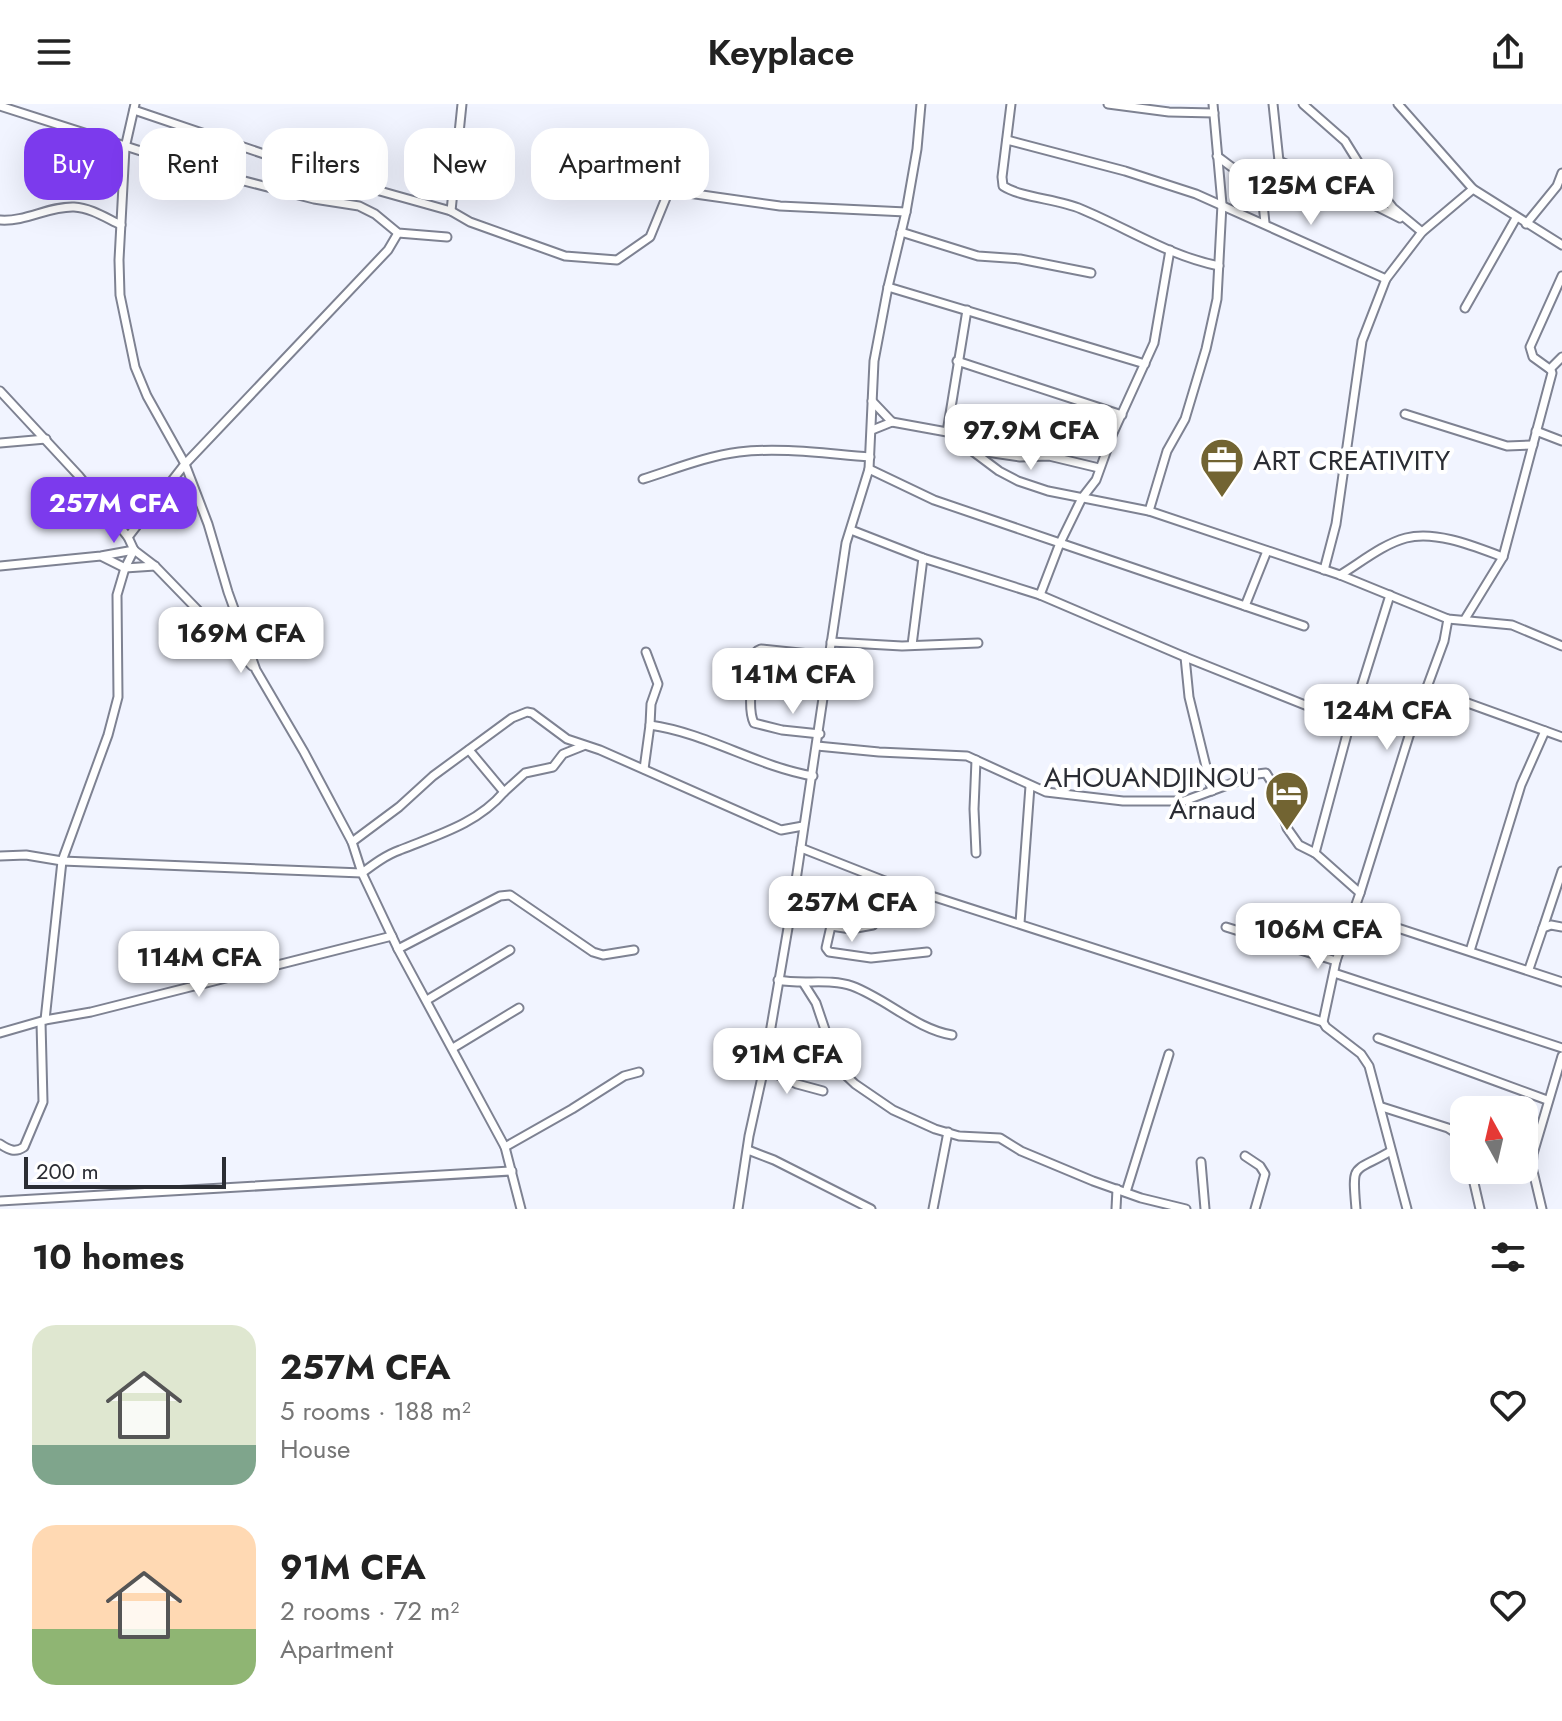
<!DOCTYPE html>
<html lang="en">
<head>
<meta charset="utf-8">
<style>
	body { margin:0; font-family:Jost,sans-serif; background:#f2f2f2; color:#222; height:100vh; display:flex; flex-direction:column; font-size:30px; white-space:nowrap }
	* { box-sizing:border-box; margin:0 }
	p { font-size:26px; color:#767676 }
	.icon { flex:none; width:44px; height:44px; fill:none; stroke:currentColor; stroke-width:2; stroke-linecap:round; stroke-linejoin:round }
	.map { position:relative; height:1105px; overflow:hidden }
	.details { display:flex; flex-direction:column; background:#fff; flex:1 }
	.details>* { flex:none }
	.guide { position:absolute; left:24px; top:24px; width:800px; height:72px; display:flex; gap:16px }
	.needle { width:52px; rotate:352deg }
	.fabs { position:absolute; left:1450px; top:992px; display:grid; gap:16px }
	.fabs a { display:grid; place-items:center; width:88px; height:88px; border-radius:16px; background:#fff; box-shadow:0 8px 32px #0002; font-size:40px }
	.scale { position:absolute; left:24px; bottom:20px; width:202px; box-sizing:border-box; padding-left:8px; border:4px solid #2b2d34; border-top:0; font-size:22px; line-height:28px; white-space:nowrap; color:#2b2d34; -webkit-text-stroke:6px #fff; paint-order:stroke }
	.price { position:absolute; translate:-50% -68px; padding:0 18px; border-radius:16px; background:#fff; color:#222; font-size:26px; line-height:52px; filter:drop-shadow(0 2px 4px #0008) }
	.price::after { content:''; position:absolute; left:50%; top:48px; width:24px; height:18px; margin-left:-12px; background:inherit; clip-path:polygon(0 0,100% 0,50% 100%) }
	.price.selected { background:#7c3aed; color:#fff }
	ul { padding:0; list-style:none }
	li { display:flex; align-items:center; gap:24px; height:200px; padding:0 32px }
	li span { display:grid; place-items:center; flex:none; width:224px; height:160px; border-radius:24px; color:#555 }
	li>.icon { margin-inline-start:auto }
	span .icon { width:96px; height:96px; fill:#fffc; stroke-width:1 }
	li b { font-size:34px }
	h2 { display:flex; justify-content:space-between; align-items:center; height:96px; padding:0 32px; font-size:34px }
	.pill { padding:0 28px; border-radius:24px; background:#fff; box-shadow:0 8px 32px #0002; font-size:28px; line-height:72px }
	.pill.selected { background:#7c3aed; color:#fff }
	header { display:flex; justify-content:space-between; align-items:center; height:104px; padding:0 32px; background:#fff; font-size:36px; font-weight:600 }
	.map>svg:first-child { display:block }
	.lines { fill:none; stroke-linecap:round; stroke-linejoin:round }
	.minor-casing { stroke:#7e8292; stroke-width:11 }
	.minor { stroke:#fff; stroke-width:7 }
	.labels { text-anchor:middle; stroke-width:8; stroke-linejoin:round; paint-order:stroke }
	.poi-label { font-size:28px; fill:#2b2d34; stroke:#fff; text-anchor:start }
</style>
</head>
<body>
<header><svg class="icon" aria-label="menu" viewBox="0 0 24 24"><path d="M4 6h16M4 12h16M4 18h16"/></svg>Keyplace<svg class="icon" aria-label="share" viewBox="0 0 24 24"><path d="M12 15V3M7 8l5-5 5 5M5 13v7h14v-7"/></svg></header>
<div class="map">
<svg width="1562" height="1105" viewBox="0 0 1562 1105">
	<rect width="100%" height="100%" fill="#f1f4ff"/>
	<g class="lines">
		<g class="minor-casing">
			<g id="minor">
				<path d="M135,0L125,44L119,156L120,191L135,263L147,292L185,360L208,420L228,488L256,566L304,648L352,738L362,769L398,845L505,1043L521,1105"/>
				<path d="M1011,0L1002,73L1003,82C1022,94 1058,95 1081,105C1127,124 1169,152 1219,162"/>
				<path d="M1108,0L1169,8L1214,9"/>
				<path d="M1273,0L1279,57"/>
				<path d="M1303,0L1345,37L1363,66L1393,104L1422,128"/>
				<path d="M1398,0L1473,85L1562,141"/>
				<path d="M0,2L194,64L314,95L359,102L375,110L398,129L447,133"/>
				<path d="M134,6L344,77L451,107L470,118L565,152L617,156L650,133L668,89L681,88L780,102L906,108"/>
				<path d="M1007,36L1125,67L1196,90L1386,175"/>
				<path d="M1217,52C1241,70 1252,83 1279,57"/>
				<path d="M1279,57L1324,76L1400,114"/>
				<path d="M1260,71L1265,119"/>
				<path d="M451,107L462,0"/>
				<path d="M0,116C26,118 49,102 74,103C91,104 106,114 121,121"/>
				<path d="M1526,120L1557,82L1562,69"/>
				<path d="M901,128L978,152L1020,155L1091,169"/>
				<path d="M888,183L1145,260"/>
				<path d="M1465,204L1516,114"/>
				<path d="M957,257L1122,311"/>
				<path d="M1550,265L1562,253"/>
				<path d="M0,287L79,372L128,433L134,446L155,462L252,562"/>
				<path d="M872,297L892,318"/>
				<path d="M1405,310L1507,342L1533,341"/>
				<path d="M872,326L892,318L947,328L999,367L1018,377L1048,387L1149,407L1340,471L1448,515L1512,521L1562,542"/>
				<path d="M1536,327L1562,337"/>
				<path d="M947,328L967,206"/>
				<path d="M0,339L46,335"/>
				<path d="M973,346L1020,353L1049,352L1099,364"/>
				<path d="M869,365L934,396L1060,439L1082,394L1096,376L1113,329L1154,239L1170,146"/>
				<path d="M643,375C675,365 707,352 739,348C782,343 827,350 870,353"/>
				<path d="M1149,407L1167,347L1185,315L1206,245L1217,195L1222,100L1213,0"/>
				<path d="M851,426L923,454L1040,491L1185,553L1350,619"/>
				<path d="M128,433L185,360L388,146L398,129"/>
				<path d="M103,453L125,464L155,462"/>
				<path d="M0,462L101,452L134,446"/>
				<path d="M1324,466L1336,420L1362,237L1386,175L1422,128L1473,85"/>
				<path d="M1340,471C1360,459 1383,440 1406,434C1436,426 1476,443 1503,453"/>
				<path d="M1040,491L1060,439L1304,522"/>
				<path d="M1245,502L1267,447"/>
				<path d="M1465,515L1503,453L1552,269L1551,266L1533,253L1530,243L1562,172"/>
				<path d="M831,538L902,542L978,539"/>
				<path d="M912,541L923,454"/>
				<path d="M646,548L658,580L651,600L650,621"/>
				<path d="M1185,553L1189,593L1212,687"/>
				<path d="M1426,584L1562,633"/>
				<path d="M820,630L782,626L754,619C746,602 754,566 757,547L761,545L829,552"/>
				<path d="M817,642L879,648L967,652L1046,688L1123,697H1184L1257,670L1266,669L1274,682L1287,724L1299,741L1315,749L1360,789L1336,857L1323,918L1326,923L1361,950L1369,962L1407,1105"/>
				<path d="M469,646L504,688L525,669L553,663L563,650L583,642"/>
				<path d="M644,665L650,621C707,629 756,662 813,672"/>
				<path d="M352,738L399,703L433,672L512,614L527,608L532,609L567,635L600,646L781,726L803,722"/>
				<path d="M801,744L885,777L1323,918"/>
				<path d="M976,749L974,705L976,656"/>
				<path d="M1315,749L1350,619L1390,491"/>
				<path d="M0,752L26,751L62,757L362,769C374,760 386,751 400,746C437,731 477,720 504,688"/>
				<path d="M795,783L830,795L831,822L826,844L829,848L871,854L927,848"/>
				<path d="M1360,789L1409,632L1444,537L1448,515"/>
				<path d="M1352,809L1562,878"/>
				<path d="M1020,819L1030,682"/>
				<path d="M831,822L851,825L873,821"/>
				<path d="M1226,823L1336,857"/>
				<path d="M1543,824L1562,767"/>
				<path d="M398,845L500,792L510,791L593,848L603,851L634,846"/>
				<path d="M1470,847L1521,681L1545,627"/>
				<path d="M1529,865L1543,824L1551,821L1562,823"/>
				<path d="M1334,869L1562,944"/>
				<path d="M778,876C802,881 829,874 852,882C887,895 916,925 952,931"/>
				<path d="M804,880L816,899L838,964L855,980L893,1006L935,1025L959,1032L1000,1034L1021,1047L1093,1077L1141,1094L1186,1105"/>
				<path d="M427,896L510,846"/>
				<path d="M45,916L62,757L108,631L118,593L117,491L125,464L134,446"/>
				<path d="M0,929L45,916L91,908L392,832"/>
				<path d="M1378,934L1547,996"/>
				<path d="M453,944L519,904"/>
				<path d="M764,964L797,980L823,987"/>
				<path d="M1382,1003L1448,1024L1464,1034"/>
				<path d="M0,1040C9,1046 15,1049 24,1043L43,998L41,918"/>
				<path d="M505,1043L572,1005L624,972L639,968"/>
				<path d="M748,1046L774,1056L871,1105"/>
				<path d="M1245,1052L1260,1062L1265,1070L1255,1105"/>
				<path d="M1201,1058L1205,1105"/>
				<path d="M1471,1066L1480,1105"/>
				<path d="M1126,1088L1169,950"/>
				<path d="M0,1097L512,1067"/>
				<path d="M738,1105L749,1032L764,964L795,783L846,439L869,365L874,257L888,183L906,108L917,45L921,0"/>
				<path d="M933,1105L948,1028"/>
				<path d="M1116,1105L1117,1085"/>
				<path d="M1356,1105C1352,1057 1352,1070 1391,1047"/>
				<path d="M1542,1105L1532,1063L1533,1050L1562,952"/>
			</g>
		</g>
		<use href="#minor" class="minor"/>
	</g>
	<defs>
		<g id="office-pin" transform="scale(2.3)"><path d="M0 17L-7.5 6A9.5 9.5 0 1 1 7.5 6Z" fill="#726432" stroke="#fff"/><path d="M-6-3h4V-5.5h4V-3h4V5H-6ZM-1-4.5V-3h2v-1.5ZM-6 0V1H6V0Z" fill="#fff"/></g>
		<g id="hotel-pin" transform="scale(2.3)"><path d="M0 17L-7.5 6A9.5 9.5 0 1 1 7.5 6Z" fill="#726432" stroke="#fff"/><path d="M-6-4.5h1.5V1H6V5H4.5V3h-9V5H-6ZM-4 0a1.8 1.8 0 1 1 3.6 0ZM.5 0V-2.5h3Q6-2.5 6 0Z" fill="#fff"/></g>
	</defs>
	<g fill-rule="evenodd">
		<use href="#office-pin" x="1222" y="356"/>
		<use href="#hotel-pin" x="1287" y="689"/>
	</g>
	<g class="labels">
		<g class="poi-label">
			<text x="1253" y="366">ART CREATIVITY</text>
			<text x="1256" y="683" text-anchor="end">AHOUANDJINOU<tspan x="1256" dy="32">Arnaud</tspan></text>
		</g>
	</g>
</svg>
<div class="fabs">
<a><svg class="needle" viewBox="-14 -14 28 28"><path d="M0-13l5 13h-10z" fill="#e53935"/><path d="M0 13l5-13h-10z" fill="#767676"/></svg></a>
</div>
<div class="scale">200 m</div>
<b class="price" style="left:1311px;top:123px">125M CFA</b>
<b class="price" style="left:1031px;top:368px">97.9M CFA</b>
<b class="price selected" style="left:114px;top:441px">257M CFA</b>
<b class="price" style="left:241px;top:571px">169M CFA</b>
<b class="price" style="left:793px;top:612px">141M CFA</b>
<b class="price" style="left:1387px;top:648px">124M CFA</b>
<b class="price" style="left:852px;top:840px">257M CFA</b>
<b class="price" style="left:1318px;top:867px">106M CFA</b>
<b class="price" style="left:199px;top:895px">114M CFA</b>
<b class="price" style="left:787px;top:992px">91M CFA</b>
<div class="guide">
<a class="pill selected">Buy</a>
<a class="pill">Rent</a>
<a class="pill">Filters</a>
<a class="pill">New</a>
<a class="pill">Apartment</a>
</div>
</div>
<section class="details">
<h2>10 homes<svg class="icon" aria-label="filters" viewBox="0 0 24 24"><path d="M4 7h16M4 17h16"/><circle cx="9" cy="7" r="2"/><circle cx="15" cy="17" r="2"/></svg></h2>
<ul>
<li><span style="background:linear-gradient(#dfe7d0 75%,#7fa58c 0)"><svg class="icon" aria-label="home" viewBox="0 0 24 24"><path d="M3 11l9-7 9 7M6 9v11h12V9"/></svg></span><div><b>257M CFA</b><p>5 rooms · 188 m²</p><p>House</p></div><svg class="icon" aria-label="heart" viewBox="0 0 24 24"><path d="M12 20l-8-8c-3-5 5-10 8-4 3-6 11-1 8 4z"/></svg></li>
<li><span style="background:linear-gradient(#ffd9b3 65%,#8fb573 0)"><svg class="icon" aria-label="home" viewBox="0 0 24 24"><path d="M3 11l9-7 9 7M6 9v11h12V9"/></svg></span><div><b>91M CFA</b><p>2 rooms · 72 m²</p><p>Apartment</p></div><svg class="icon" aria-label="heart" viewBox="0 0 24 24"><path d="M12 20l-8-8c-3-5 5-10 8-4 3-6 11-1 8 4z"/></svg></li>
</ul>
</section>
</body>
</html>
